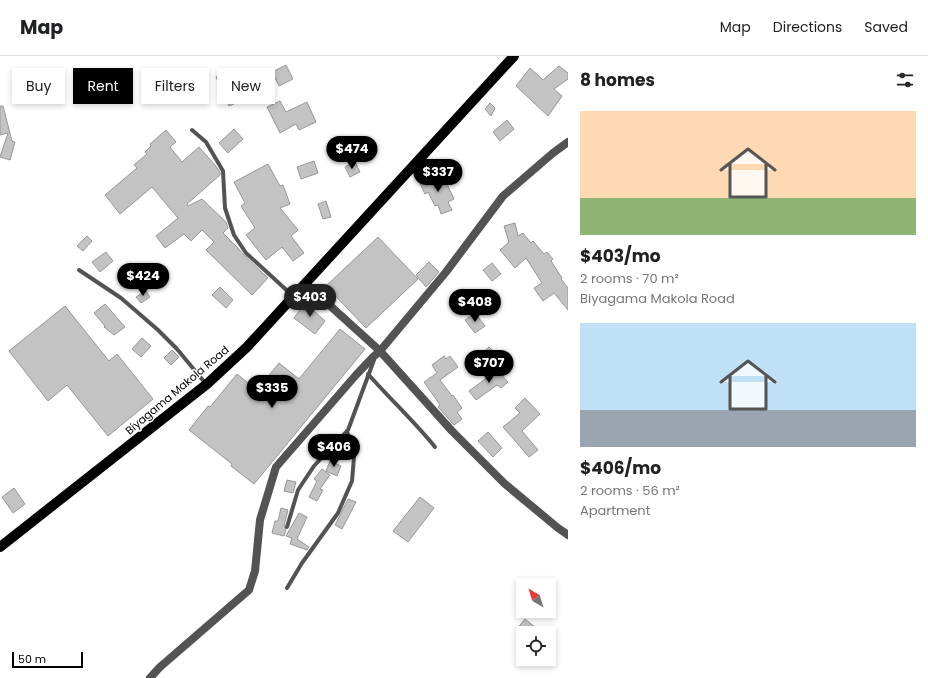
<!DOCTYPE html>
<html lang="en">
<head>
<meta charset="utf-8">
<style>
	body { margin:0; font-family:Poppins,sans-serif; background:#f6f6f6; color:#202124; height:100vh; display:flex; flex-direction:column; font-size:15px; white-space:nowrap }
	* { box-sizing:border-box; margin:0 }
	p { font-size:13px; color:#757577 }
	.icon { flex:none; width:22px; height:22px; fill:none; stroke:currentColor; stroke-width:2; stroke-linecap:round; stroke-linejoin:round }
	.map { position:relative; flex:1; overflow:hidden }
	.panel { display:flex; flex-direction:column; background:#fff; width:360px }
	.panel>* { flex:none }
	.banner { position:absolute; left:12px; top:12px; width:380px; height:36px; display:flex; gap:8px }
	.needle { width:26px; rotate:321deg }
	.fabs { position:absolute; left:516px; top:522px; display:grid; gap:8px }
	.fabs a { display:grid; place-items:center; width:40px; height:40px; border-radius:0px; background:#fff; box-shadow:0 2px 6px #0003; font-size:20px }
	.scale { position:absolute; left:12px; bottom:10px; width:71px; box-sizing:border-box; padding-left:4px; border:2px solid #000; border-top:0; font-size:11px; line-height:14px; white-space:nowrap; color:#000; -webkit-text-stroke:3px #fff; paint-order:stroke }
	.price { position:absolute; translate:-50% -34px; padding:0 9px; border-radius:14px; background:#000; color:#fff; font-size:13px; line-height:26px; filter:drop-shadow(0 1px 2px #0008) }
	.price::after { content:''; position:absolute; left:50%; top:24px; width:12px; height:9px; margin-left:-6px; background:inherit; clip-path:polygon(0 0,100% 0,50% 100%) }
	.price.active { background:#222; color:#fff }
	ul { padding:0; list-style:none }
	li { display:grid; align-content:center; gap:8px; height:212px; padding:0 12px }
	li span { display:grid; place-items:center; height:124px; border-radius:0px; color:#555 }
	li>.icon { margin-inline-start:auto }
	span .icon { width:72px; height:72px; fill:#fffc; stroke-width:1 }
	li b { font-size:17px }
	h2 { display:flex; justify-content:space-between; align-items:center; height:48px; padding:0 12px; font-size:17px }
	.chip { padding:0 14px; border-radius:0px; background:#fff; box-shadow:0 2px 6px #0003; font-size:14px; line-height:36px }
	.chip.active { background:#000; color:#fff }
	header { display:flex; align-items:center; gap:24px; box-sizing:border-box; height:56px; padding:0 20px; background:#fff; border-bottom:1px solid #e0e0e0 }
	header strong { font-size:19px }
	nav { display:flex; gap:22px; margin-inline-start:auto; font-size:14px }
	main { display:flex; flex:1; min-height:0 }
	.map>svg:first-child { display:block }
	.building { fill:#c3c3c3; stroke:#979797 }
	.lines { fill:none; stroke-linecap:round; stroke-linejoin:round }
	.lane { stroke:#535353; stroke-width:4 }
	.street { stroke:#535353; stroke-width:8 }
	.primary { stroke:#000; stroke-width:10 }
	.labels { text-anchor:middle; stroke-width:3; stroke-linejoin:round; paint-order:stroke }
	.street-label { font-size:11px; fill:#000; stroke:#fff }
</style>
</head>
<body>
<header>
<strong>Map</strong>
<nav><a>Map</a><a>Directions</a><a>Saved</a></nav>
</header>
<main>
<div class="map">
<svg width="568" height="622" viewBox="0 0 568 622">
	<rect width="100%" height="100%" fill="#fff"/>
	<g class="building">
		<path d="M286,9L293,23L279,30L272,16Z"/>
		<path d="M559,10L568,17V23L554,33L562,40L548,60L516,30L530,12L543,24Z"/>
		<path d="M232,14L245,43L229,50L216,21Z"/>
		<path d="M280,45L286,56L307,46L316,66L299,74L296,68L280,77L267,51Z"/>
		<path d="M490,47L495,52L491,60L485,53Z"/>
		<path d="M0,50H3L12,85L15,86L10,104L0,101L8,77L0,79Z"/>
		<path d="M507,64L514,73L500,85L493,76Z"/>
		<path d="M234,73L243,83L228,97L219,87Z"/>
		<path d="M166,74L176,86L170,91L182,106L199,91L215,109L220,116V119L187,148L188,150L202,143L226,166L228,172L223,177L238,192L244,199L268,222L252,239L206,194L214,186L202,174L191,185L184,178L165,192L156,180L178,162L152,131L120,158L105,139L137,112L134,109L147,98L145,96L151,90L150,88Z"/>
		<path d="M314,105L318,117L301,123L297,111Z"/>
		<path d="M355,106L360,116L350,121L345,111Z"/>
		<path d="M268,108L280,130L283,129L290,148L280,152L298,174L291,180L304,197L293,205L282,191L266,204L246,179L255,172L241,150L245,147L234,126Z"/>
		<path d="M430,118L433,127L444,122L454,143L448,146L452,154L441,158L438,149L435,150L428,136L425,138L418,123Z"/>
		<path d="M326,145L331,161L323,163L318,148Z"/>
		<path d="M515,167L518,180L523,177L531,187L533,185L544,198L547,196L553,203L551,205L562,222L561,223L568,232V254L554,237L543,245L534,232L542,227L526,202L515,212L500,194L509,186L504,170Z"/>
		<path d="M87,180L92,185L83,195L77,190Z"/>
		<path d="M378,181L418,223L366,272L326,230Z"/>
		<path d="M106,196L113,205L100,216L92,206Z"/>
		<path d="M429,206L439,216L426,231L416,219Z"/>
		<path d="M492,207L501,218L492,225L483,214Z"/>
		<path d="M220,231L233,244L226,252L212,239Z"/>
		<path d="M146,235L150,241L141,247L136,241Z"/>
		<path d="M307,245L315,252L313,254L325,265L315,278L294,262Z"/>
		<path d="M105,248L125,271L114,279L104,271L105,270L94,257Z"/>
		<path d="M65,250L109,305L117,298L153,343L108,380L67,329L48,345L9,295Z"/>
		<path d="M475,257L485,270L475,277L465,264Z"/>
		<path d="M340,273L365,293L254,428L231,410L232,408L189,374L208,350L210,351L237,318L257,334L279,307L299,323Z"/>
		<path d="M142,282L151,290L141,301L132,293Z"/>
		<path d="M489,291L497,299L487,309L478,301Z"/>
		<path d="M172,294L179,301L171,309L164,302Z"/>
		<path d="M444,300L446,303L450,300L458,311L440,324L452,340L453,339L462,352L457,356L462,363L454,369L438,351L440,349L424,326L437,317L432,309Z"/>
		<path d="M493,310L508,326L501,332L497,329L476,344L469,335L489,320L486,317Z"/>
		<path d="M525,342L540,358L522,375L538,394L529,401L503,371L520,357L515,352Z"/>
		<path d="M488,376L502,392L493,401L478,385Z"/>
		<path d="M319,380L326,387L318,395L311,389Z"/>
		<path d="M330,405L341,410L337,420L326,415Z"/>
		<path d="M322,413L330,419L320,433L323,434L317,445L309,441L317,425L314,423Z"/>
		<path d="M287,424L296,426L293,437L284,435Z"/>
		<path d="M14,432L25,448L13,457L2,441Z"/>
		<path d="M420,441L434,452L408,486L393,475Z"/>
		<path d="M348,443L356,446L342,473L335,469Z"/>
		<path d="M281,452L288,454L284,470L286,474L284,480L272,477L275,465H278Z"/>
		<path d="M299,457L307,461L297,483L309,491L307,494L290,488L292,482L286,480Z"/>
		<path d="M525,563L535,571L530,577H520L516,574Z"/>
	</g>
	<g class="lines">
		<g class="lane">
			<path d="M192,74L206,86L223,115L225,152L234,179L246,197L293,240"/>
			<path d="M79,214L121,242L158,274L177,293L206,328"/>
			<path d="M368,318C390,343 414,365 435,391"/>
			<path d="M287,471L298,434L314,410L348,374L374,304"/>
			<path d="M287,532L302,507L338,457L352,425L354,401L347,375"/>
		</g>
		<g class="street">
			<path d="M305,227L380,295L452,375L505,428L558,472L568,479"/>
			<path d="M150,622L160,611L249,534L255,515L260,464L276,411L356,319L373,301L380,295L446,216L503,140L553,97L568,86"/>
		</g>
		<path class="primary" d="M0,491L207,328L247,291L514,0"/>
	</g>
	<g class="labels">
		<g class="street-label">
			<text transform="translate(177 334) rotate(-40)" y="4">Biyagama Makola Road</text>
		</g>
	</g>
</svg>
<div class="fabs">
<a><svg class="needle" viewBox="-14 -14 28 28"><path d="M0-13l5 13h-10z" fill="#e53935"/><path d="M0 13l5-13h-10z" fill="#757577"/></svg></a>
<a><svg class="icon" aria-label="locate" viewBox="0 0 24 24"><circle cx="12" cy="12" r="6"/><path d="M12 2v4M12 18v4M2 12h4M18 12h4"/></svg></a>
</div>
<div class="scale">50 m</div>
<b class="price" style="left:352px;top:114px">$474</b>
<b class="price" style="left:438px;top:137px">$337</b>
<b class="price" style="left:143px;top:241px">$424</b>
<b class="price active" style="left:310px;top:262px">$403</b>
<b class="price" style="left:475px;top:267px">$408</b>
<b class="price" style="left:489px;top:328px">$707</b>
<b class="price" style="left:272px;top:353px">$335</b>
<b class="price" style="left:334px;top:412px">$406</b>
<div class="banner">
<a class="chip">Buy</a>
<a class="chip active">Rent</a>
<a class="chip">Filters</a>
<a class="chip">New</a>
</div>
</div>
<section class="panel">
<h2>8 homes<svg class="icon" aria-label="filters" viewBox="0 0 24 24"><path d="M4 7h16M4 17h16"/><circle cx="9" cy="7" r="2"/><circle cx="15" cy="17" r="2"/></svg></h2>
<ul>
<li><span style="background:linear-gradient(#ffd9b3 70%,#8fb573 0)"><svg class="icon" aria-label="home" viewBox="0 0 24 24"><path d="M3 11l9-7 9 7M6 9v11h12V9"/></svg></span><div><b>$403/mo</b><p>2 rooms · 70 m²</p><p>Biyagama Makola Road</p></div></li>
<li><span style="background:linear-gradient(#bfe0f5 70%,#9aa5b1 0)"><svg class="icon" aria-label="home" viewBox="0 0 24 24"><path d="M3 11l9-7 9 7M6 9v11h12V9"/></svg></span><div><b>$406/mo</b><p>2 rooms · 56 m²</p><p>Apartment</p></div></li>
</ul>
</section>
</main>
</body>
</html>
